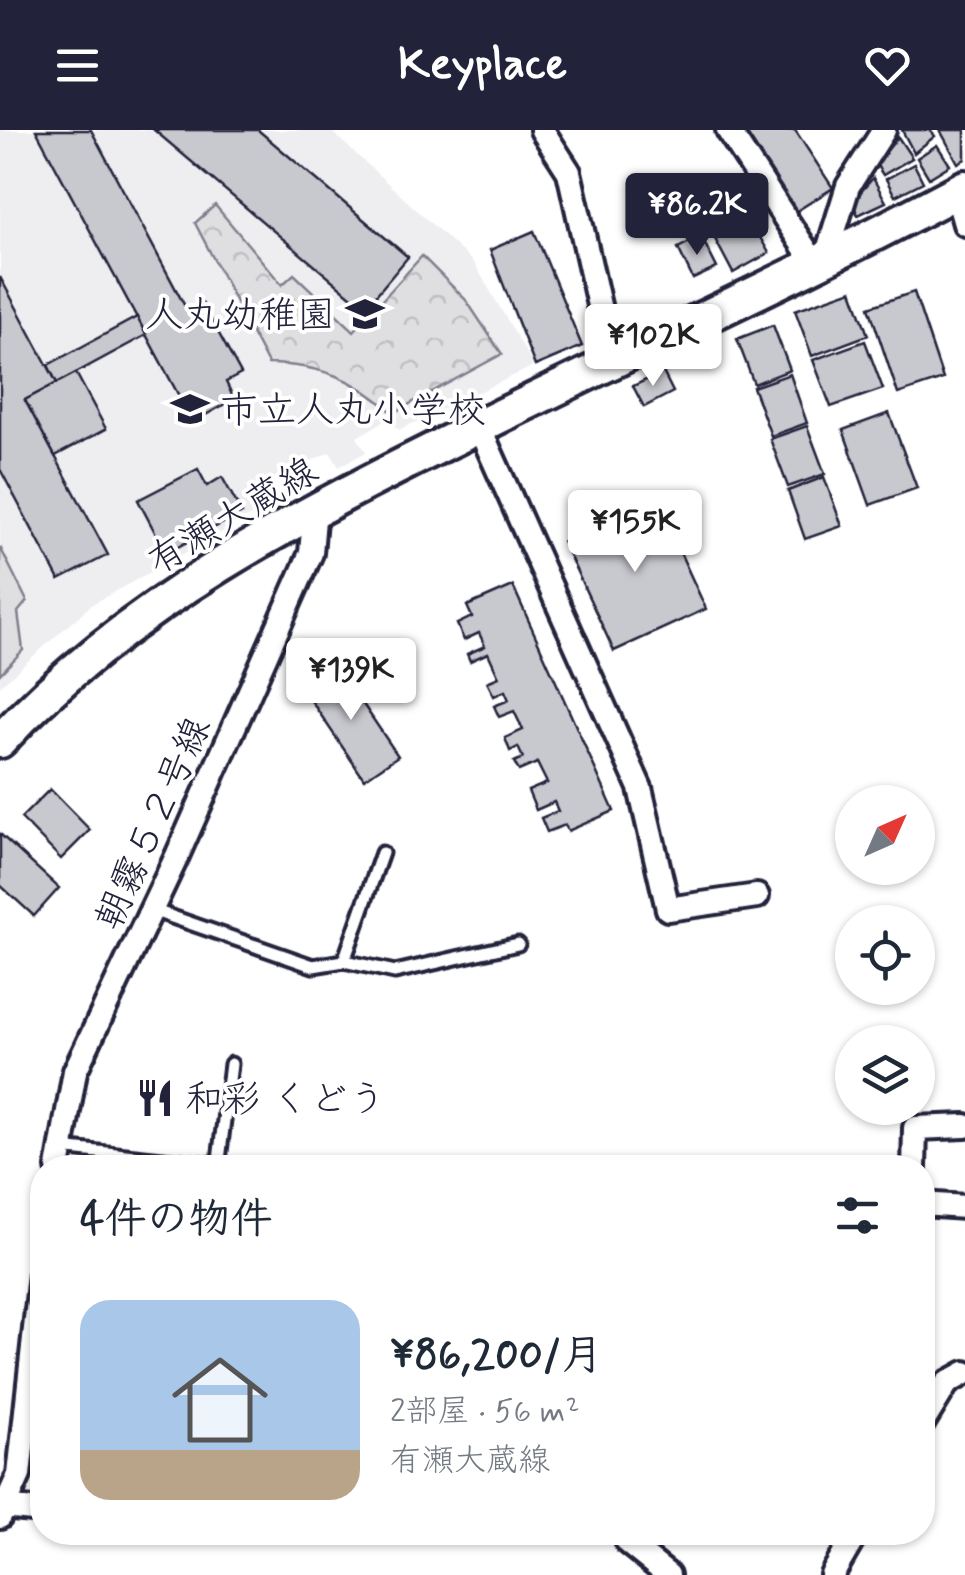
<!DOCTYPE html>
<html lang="ja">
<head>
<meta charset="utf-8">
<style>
	body { margin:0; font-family:Mynerve,"Klee One",sans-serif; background:#f2f2f3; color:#1f2937; height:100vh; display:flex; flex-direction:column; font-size:38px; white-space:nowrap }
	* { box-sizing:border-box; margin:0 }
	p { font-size:32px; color:#747a83 }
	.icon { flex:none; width:55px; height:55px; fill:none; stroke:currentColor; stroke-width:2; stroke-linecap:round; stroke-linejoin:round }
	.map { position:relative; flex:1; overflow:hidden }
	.sheet { position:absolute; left:30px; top:1025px; width:905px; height:390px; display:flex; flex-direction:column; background:#fff; border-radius:40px; box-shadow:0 2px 8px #0004 }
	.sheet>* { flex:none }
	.needle { width:65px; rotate:45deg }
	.fabs { position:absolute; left:835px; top:655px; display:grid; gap:20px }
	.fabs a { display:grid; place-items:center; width:100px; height:100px; border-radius:50%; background:#fff; box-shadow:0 2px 8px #0004; font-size:50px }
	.price { position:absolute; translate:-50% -85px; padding:0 22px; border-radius:10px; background:#fff; color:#222; font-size:32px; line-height:65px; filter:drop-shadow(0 2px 5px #0008) }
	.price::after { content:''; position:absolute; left:50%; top:60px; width:30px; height:22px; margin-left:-15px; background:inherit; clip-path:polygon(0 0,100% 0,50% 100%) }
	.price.active { background:#22223b; color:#fff }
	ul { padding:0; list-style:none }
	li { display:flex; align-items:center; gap:30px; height:250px; padding:0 50px }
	li span { display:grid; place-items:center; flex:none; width:280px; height:200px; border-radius:30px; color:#555 }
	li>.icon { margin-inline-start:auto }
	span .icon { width:120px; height:120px; fill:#fffc; stroke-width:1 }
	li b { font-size:42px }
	h2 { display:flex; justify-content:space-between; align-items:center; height:120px; padding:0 50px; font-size:42px }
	header { display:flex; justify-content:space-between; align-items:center; height:130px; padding:0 50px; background:#22223b; color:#fff; font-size:45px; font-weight:700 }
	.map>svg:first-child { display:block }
	.built { fill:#eeeef1 }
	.green { fill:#dfdfe2; stroke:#80808e; stroke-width:2.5 }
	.forest { fill:url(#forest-crowns); stroke:#80808e; stroke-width:2.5 }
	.building { fill:#c8c8cf; stroke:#22223b; stroke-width:2.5 }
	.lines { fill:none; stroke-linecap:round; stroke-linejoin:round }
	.lane-casing { stroke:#22223b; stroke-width:19 }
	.street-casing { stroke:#22223b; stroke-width:30 }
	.secondary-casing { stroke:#22223b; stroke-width:40 }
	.lane { stroke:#fff; stroke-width:11 }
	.street { stroke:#fff; stroke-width:22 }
	.secondary { stroke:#fff; stroke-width:32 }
	.labels { text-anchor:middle; stroke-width:8; stroke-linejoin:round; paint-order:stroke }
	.poi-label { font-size:38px; fill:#22223b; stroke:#fff; text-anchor:start }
	.street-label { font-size:38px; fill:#22223b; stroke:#fff }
</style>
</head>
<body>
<header><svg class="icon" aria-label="menu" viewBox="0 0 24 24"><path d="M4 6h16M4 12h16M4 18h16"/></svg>Keyplace<svg class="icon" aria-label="heart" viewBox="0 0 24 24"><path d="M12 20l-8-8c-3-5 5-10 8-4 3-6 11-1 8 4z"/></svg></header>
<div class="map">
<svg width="965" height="1445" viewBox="0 0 965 1445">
	<defs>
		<pattern id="forest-crowns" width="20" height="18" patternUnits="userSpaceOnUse" patternTransform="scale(2.5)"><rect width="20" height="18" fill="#dfdfe2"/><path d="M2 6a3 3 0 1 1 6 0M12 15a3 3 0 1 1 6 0" fill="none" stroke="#bfbfc3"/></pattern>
	</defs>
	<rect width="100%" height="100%" fill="#fff"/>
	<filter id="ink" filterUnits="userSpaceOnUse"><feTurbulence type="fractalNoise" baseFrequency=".01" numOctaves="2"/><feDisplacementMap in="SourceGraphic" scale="20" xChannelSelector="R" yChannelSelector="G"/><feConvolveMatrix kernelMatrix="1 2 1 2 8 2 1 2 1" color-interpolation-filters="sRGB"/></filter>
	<g filter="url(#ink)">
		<path class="built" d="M0,0H330L474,133L534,236L399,300L388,289L357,307L366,322L339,337L330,322L249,360L260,381L91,475L0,556Z"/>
		<path class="green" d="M0,417L27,471L18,482L23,520L0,544Z"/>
		<path class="forest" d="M215,75L282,155L294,144L354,201L422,126L466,170L502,224L393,283C355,248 320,235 268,234L195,93Z"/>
		<g class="building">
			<path d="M36,0H91L187,180L202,173L241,244L226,252L234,269L193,292Z"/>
			<path d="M154,0H258L408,127L365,178Z"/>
			<path d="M740,0H795L833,58L795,82Z"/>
			<path d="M902,0H930L935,6L914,23Z"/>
			<path d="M940,0H965V29L958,33Z"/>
			<path d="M898,7L912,28L883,45L876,34Z"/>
			<path d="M937,15L950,35L929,48L917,28Z"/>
			<path d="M914,34L923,52L895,66L886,49Z"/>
			<path d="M873,48L886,72L858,85L852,72Z"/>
			<path d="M750,90L769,123L733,143L715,109Z"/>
			<path d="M534,101L582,216L535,236L490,120Z"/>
			<path d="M701,106L717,138L693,149L678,118Z"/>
			<path d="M0,147L57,253L25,270L108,425L59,450L0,339Z"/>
			<path d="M852,160L868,205L812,226L795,180Z"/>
			<path d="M914,162L943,249L898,264L869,177Z"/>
			<path d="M137,187L146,205L57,253L48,235Z"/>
			<path d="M773,195L790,240L754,254L737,209Z"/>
			<path d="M865,211L883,259L831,277L813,230Z"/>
			<path d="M663,242L673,262L644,277L633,256Z"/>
			<path d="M76,243L106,299L55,326L25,270Z"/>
			<path d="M790,244L807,293L771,306L753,257Z"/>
			<path d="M889,283L917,358L870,375L843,300Z"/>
			<path d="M807,296L825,344L788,357L770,309Z"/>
			<path d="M198,339L207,356L222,347L242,383L166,423L138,370Z"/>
			<path d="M824,347L842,396L805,409L788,361Z"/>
			<path d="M656,370L706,479L614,521L563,412Z"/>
			<path d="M513,456L614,681L568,701L565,695L547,702L541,688L558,681L554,672L536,680L528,661L547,653L537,633L519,641L514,632L523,628L518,617L510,621L505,608L523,600L514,581L499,587L494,576L509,570L505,561L494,566L487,552L499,547L488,523L470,531L467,524L485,516L479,503L464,510L457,494L472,487L467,476Z"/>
			<path d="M338,537L398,626L364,649L304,560Z"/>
			<path d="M50,659L90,700L61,729L21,688Z"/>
			<path d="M0,704L59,758L34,786L0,755Z"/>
		</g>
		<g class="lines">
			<g class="lane-casing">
				<g id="lane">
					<path d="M152,780L313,836L344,831L382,723"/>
					<path d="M344,831L395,842L518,814"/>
					<path d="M61,1018L245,1038"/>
					<path d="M218,1038L231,934"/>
				</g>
			</g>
			<g class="street-casing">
				<g id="street">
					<path d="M542,0L569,42L612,233"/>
					<path d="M728,0L815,134"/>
					<path d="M956,62L965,94"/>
					<path d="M825,130L848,56L884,0"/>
					<path d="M479,297L640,658L668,779L757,766"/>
					<path d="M58,1038L75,941L177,726L311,423L315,378"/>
					<path d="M914,1038L915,998L965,996"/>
					<path d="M922,1074L965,1077"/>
					<path d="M922,1294L947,1253L965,1243"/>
					<path d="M4,1377L42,1381"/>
					<path d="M0,1387L19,1345L42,1135"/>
					<path d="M629,1402L628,1413L668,1445"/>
					<path d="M832,1445L857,1402"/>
				</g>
			</g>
			<g class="secondary-casing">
				<path id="secondary" d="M0,611C130,471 301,385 470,301C635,219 803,144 965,57"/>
			</g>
			<use href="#lane" class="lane"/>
			<use href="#street" class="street"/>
			<use href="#secondary" class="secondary"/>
		</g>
	</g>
	<defs>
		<g id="school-bare" transform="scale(3)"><path d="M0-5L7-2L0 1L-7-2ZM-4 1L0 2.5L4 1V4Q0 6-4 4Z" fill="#22223b" stroke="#fff" stroke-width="2.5" paint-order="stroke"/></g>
		<g id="restaurant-bare" transform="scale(3)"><path d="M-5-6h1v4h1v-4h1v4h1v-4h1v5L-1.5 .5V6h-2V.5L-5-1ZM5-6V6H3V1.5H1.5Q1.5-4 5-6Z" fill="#22223b" stroke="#fff" stroke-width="2.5" paint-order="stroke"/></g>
	</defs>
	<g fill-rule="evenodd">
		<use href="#school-bare" x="365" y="184"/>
		<use href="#school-bare" x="190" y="279"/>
		<use href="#restaurant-bare" x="155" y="968"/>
	</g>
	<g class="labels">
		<g class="poi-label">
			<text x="335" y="197" text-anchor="end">人丸幼稚園</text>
			<text x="220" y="292">市立人丸小学校</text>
			<text x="185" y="981">和彩 くどう</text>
		</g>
		<g class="street-label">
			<text transform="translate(232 385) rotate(-31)" y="13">有瀬大蔵線</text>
			<text transform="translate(152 693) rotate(-66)" y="13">朝霧５２号線</text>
		</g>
	</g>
</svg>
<div class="fabs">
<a><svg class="needle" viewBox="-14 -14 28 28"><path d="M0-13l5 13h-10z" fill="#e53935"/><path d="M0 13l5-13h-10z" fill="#747a83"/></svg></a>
<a><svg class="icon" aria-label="locate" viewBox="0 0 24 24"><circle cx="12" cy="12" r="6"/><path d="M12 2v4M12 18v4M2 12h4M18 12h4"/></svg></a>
<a><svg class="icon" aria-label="layers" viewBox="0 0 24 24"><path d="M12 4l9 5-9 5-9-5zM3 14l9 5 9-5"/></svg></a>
</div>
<b class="price active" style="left:697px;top:128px">¥86.2K</b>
<b class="price" style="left:653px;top:259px">¥102K</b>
<b class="price" style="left:635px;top:445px">¥155K</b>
<b class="price" style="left:351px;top:593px">¥139K</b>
<section class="sheet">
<h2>4件の物件<svg class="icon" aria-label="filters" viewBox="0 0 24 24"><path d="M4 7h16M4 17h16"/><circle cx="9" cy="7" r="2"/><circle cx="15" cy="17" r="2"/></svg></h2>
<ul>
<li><span style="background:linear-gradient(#a9c7e8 75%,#b9a48a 0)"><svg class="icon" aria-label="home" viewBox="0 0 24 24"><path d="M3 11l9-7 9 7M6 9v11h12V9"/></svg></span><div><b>¥86,200/月</b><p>2部屋 · 56 m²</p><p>有瀬大蔵線</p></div></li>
</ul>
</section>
</div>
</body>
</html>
